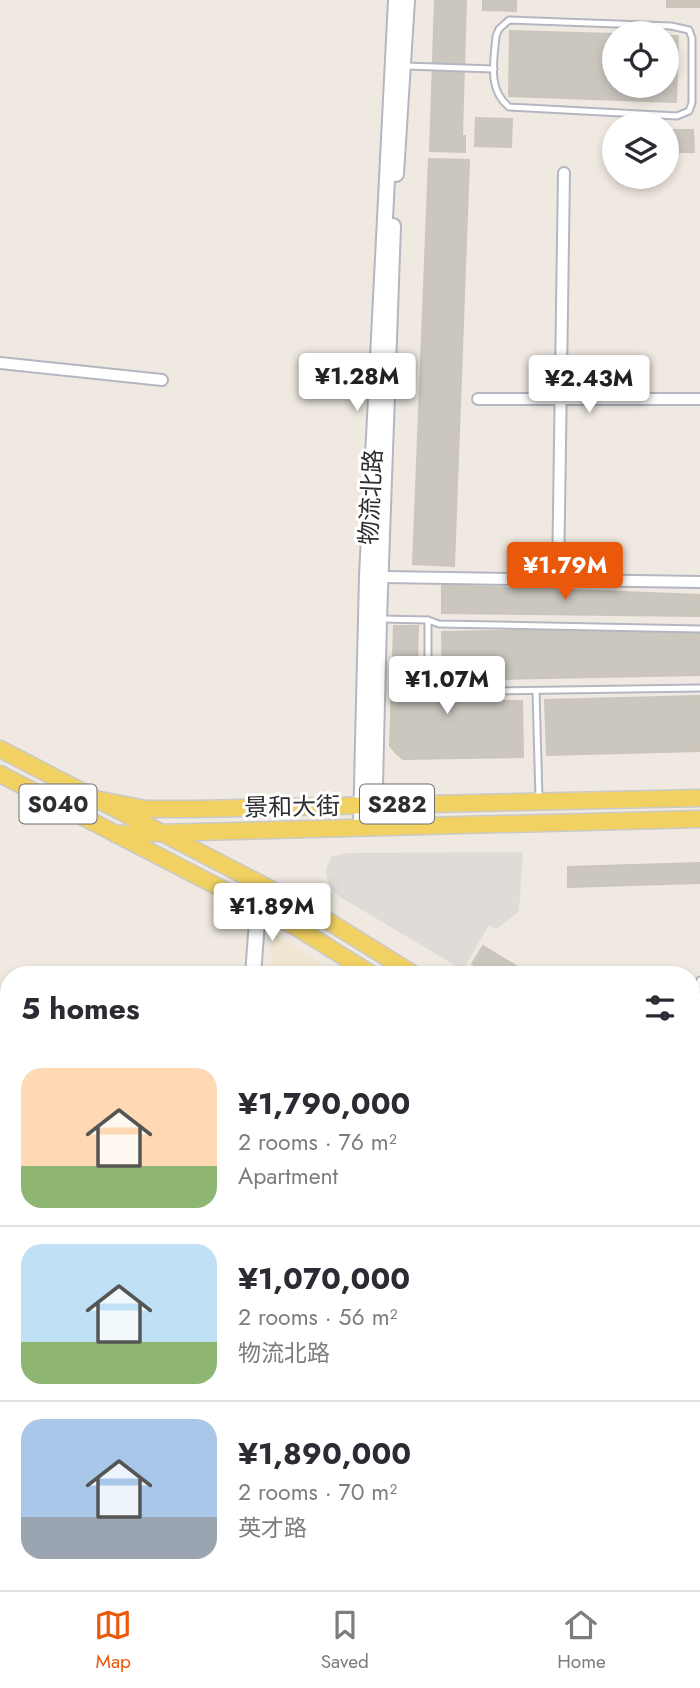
<!DOCTYPE html>
<html lang="en">
<head>
<meta charset="utf-8">
<style>
	body { margin:0; font-family:Jost,"Noto Sans SC",sans-serif; background:#f7f7f7; color:#2b2b33; height:100vh; display:flex; flex-direction:column; font-size:26px; white-space:nowrap }
	* { box-sizing:border-box; margin:0 }
	p { font-size:23px; color:#7c7c81 }
	.icon { flex:none; width:38px; height:38px; fill:none; stroke:currentColor; stroke-width:2; stroke-linecap:round; stroke-linejoin:round }
	.map { position:relative; flex:1; overflow:hidden }
	.side { position:absolute; left:0px; top:966px; width:700px; height:625px; display:flex; flex-direction:column; background:#fff; border-radius:28px 28px 0 0; box-shadow:0 4px 10px #0003 }
	.side>* { flex:none }
	.buttons { position:absolute; left:602px; top:21px; display:grid; gap:14px }
	.buttons a { display:grid; place-items:center; width:77px; height:77px; border-radius:50%; background:#fff; box-shadow:0 4px 10px #0003; font-size:35px }
	.price { position:absolute; translate:-50% -60px; padding:0 16px; border-radius:7px; background:#fff; color:#222; font-size:23px; line-height:46px; filter:drop-shadow(0 2px 4px #0008) }
	.price::after { content:''; position:absolute; left:50%; top:42px; width:21px; height:16px; margin-left:-10px; background:inherit; clip-path:polygon(0 0,100% 0,50% 100%) }
	.price.on { background:#ea580c; color:#fff }
	ul { padding:0; list-style:none }
	li { display:flex; align-items:center; gap:21px; height:175px; padding:0 21px }
	li+li { border-top:2px solid #e1e1e2 }
	li span { display:grid; place-items:center; flex:none; width:196px; height:140px; border-radius:21px; color:#555 }
	li>.icon { margin-inline-start:auto }
	span .icon { width:84px; height:84px; fill:#fffc; stroke-width:1 }
	li b { font-size:30px }
	h2 { display:flex; justify-content:space-between; align-items:center; height:84px; padding:0 21px; font-size:30px }
	.dock { display:flex; justify-content:space-around; align-items:center; height:98px; border-top:2px solid #e1e1e2; background:#fff; font-size:19px; color:#7c7c81 }
	.dock a { display:grid; justify-items:center; gap:4px }
	.dock .on { color:#ea580c }
	.map>svg:first-child { display:block }
	.education { fill:#f0e6d1 }
	.green { fill:#b6e59e }
	.pitch { fill:#c9ec9a }
	.plaza { fill:#dfdcd8 }
	.building { fill:#cbc7bf; stroke:#cbc5ba; stroke-width:2 }
	.lines { fill:none; stroke-linecap:round; stroke-linejoin:round }
	.lane-casing { stroke:#b4b7c1; stroke-width:9 }
	.street-casing { stroke:#b4b7c1; stroke-width:14 }
	.secondary-casing { stroke:#b4b7c1; stroke-width:18 }
	.primary-casing { stroke:#c9c9c9; stroke-width:19 }
	.path { stroke:#c9c9c9; stroke-width:2; stroke-dasharray:5 3.5; stroke-linecap:butt }
	.lane { stroke:#fff; stroke-width:5 }
	.street { stroke:#fff; stroke-width:10 }
	.secondary { stroke:#fff; stroke-width:14 }
	.primary { stroke:#f2d163; stroke-width:16 }
	.labels { text-anchor:middle; stroke-width:6; stroke-linejoin:round; paint-order:stroke }
	.shield { fill:#fff; stroke:#6d6d6d; stroke-width:2 }
	.shield-label { font-size:23px; font-weight:bold; fill:#2e2e2e }
	.street-label { font-size:24px; fill:#2e2e2e; stroke:#fff }
</style>
</head>
<body>
<div class="map">
<svg width="700" height="1590" viewBox="0 0 700 1590">
	<rect width="100%" height="100%" fill="#efe9e1"/>
	<g class="education">
		<path d="M271,931L338,975H271Z"/>
		<path d="M691,1223L700,1224V1590H269V1582H691Z"/>
	</g>
	<path class="green" d="M465,1582H599L527,1590H466Z"/>
	<path class="pitch" d="M691,1314L699,1364L691,1365Z"/>
	<path class="plaza" d="M523,852L519,911L497,929L489,925L463,970L340,897L329,887L326,873L327,866L332,856L349,853Z"/>
	<g class="building">
		<path d="M435,0H466L462,136H465V152L430,151Z"/>
		<path d="M483,0H516V11L483,10Z"/>
		<rect x="667" y="0" width="32" height="7"/>
		<path d="M510,31L614,34V86H667V36H678L676,102L509,96Z"/>
		<path d="M476,118L512,119L511,147L475,146Z"/>
		<path d="M668,130H693L694,152H668Z"/>
		<path d="M429,159L469,160L454,566L413,564Z"/>
		<path d="M442,585L700,595V616L442,613Z"/>
		<path d="M394,626H418L416,701H522L523,757L403,759L397,754L390,746Z"/>
		<path d="M700,627V675L443,680L442,632Z"/>
		<path d="M700,696V751L547,755L545,700Z"/>
		<path d="M700,863V883L568,887V867Z"/>
		<path d="M483,946L531,975H490L472,964Z"/>
		<path d="M691,1062L700,1065V1076L692,1071Z"/>
		<path d="M692,1071L700,1076V1101L691,1096Z"/>
		<path d="M700,1386V1463L693,1387Z"/>
		<path d="M372,1582H393L397,1587L395,1590H373Z"/>
	</g>
	<g class="lines">
		<g class="lane-casing">
			<g id="lane">
				<path d="M509,20L671,26L689,30L692,38V103L689,111L677,116L509,107C487,89 494,61 496,36L499,29Z"/>
				<path d="M406,66L494,69"/>
				<path d="M382,619L428,620L439,624L700,629"/>
				<path d="M428,620V692L700,688"/>
				<path d="M536,691L539,799"/>
				<path d="M691,1012L700,980"/>
				<path d="M691,1051L700,1053"/>
				<path d="M619,1582L620,1590"/>
				<path d="M622,1590L682,1584L683,1590"/>
			</g>
		</g>
		<g class="street-casing">
			<g id="street">
				<path d="M0,363L162,380"/>
				<path d="M478,399H700"/>
				<path d="M385,577L700,582"/>
				<path d="M558,579L564,173"/>
				<path d="M246,1582V1590"/>
			</g>
		</g>
		<g class="secondary-casing">
			<g id="secondary">
				<path d="M396,174L407,0"/>
				<path d="M374,826L379,619L393,226"/>
				<path d="M361,827L367,576L396,0"/>
				<path d="M253,975L258,908"/>
				<path d="M0,1555H9"/>
			</g>
		</g>
		<g class="primary-casing">
			<g id="primary">
				<path d="M0,749L307,908L415,975"/>
				<path d="M0,774L296,927L373,975"/>
				<path d="M95,799L146,809H195L700,798"/>
				<path d="M115,834L700,819"/>
				<path d="M691,1143L700,1148"/>
				<path d="M691,1169L700,1174"/>
			</g>
		</g>
		<path class="path" d="M691,1487L700,1486"/>
		<use href="#lane" class="lane"/>
		<use href="#street" class="street"/>
		<use href="#secondary" class="secondary"/>
		<use href="#primary" class="primary"/>
	</g>
	<g class="labels">
		<g class="shield">
			<rect x="19.5" y="784.5" width="77" height="39" rx="5"/>
			<rect x="360" y="784.5" width="74" height="39" rx="5"/>
		</g>
		<g class="shield-label">
			<text x="58" y="812">S040</text>
			<text x="397" y="812">S282</text>
		</g>
		<g class="street-label">
			<text transform="translate(371 497) rotate(-87)" y="8">物流北路</text>
			<text transform="translate(292 807) rotate(-1)" y="8">景和大街</text>
		</g>
	</g>
</svg>
<div class="buttons">
<a><svg class="icon" aria-label="locate" viewBox="0 0 24 24"><circle cx="12" cy="12" r="6"/><path d="M12 2v4M12 18v4M2 12h4M18 12h4"/></svg></a>
<a><svg class="icon" aria-label="layers" viewBox="0 0 24 24"><path d="M12 4l9 5-9 5-9-5zM3 14l9 5 9-5"/></svg></a>
</div>
<b class="price" style="left:357px;top:413px">¥1.28M</b>
<b class="price" style="left:589px;top:415px">¥2.43M</b>
<b class="price on" style="left:565px;top:602px">¥1.79M</b>
<b class="price" style="left:447px;top:716px">¥1.07M</b>
<b class="price" style="left:272px;top:943px">¥1.89M</b>
<section class="side">
<h2>5 homes<svg class="icon" aria-label="filters" viewBox="0 0 24 24"><path d="M4 7h16M4 17h16"/><circle cx="9" cy="7" r="2"/><circle cx="15" cy="17" r="2"/></svg></h2>
<ul>
<li><span style="background:linear-gradient(#ffd9b3 70%,#8fb573 0)"><svg class="icon" aria-label="home" viewBox="0 0 24 24"><path d="M3 11l9-7 9 7M6 9v11h12V9"/></svg></span><div><b>¥1,790,000</b><p>2 rooms · 76 m²</p><p>Apartment</p></div></li>
<li><span style="background:linear-gradient(#bfe0f5 70%,#8fb573 0)"><svg class="icon" aria-label="home" viewBox="0 0 24 24"><path d="M3 11l9-7 9 7M6 9v11h12V9"/></svg></span><div><b>¥1,070,000</b><p>2 rooms · 56 m²</p><p>物流北路</p></div></li>
<li><span style="background:linear-gradient(#a9c7e8 70%,#9aa5b1 0)"><svg class="icon" aria-label="home" viewBox="0 0 24 24"><path d="M3 11l9-7 9 7M6 9v11h12V9"/></svg></span><div><b>¥1,890,000</b><p>2 rooms · 70 m²</p><p>英才路</p></div></li>
</ul>
</section>
</div>
<nav class="dock">
<a class="on"><svg class="icon" aria-label="map" viewBox="0 0 24 24"><path d="M3 6l6-2 6 2 6-2v14l-6 2-6-2-6 2zM9 4v14M15 6v14"/></svg>Map</a>
<a><svg class="icon" aria-label="saved" viewBox="0 0 24 24"><path d="M7 4h10v16l-5-4-5 4z"/></svg>Saved</a>
<a><svg class="icon" aria-label="home" viewBox="0 0 24 24"><path d="M3 11l9-7 9 7M6 9v11h12V9"/></svg>Home</a>
</nav>
</body>
</html>
